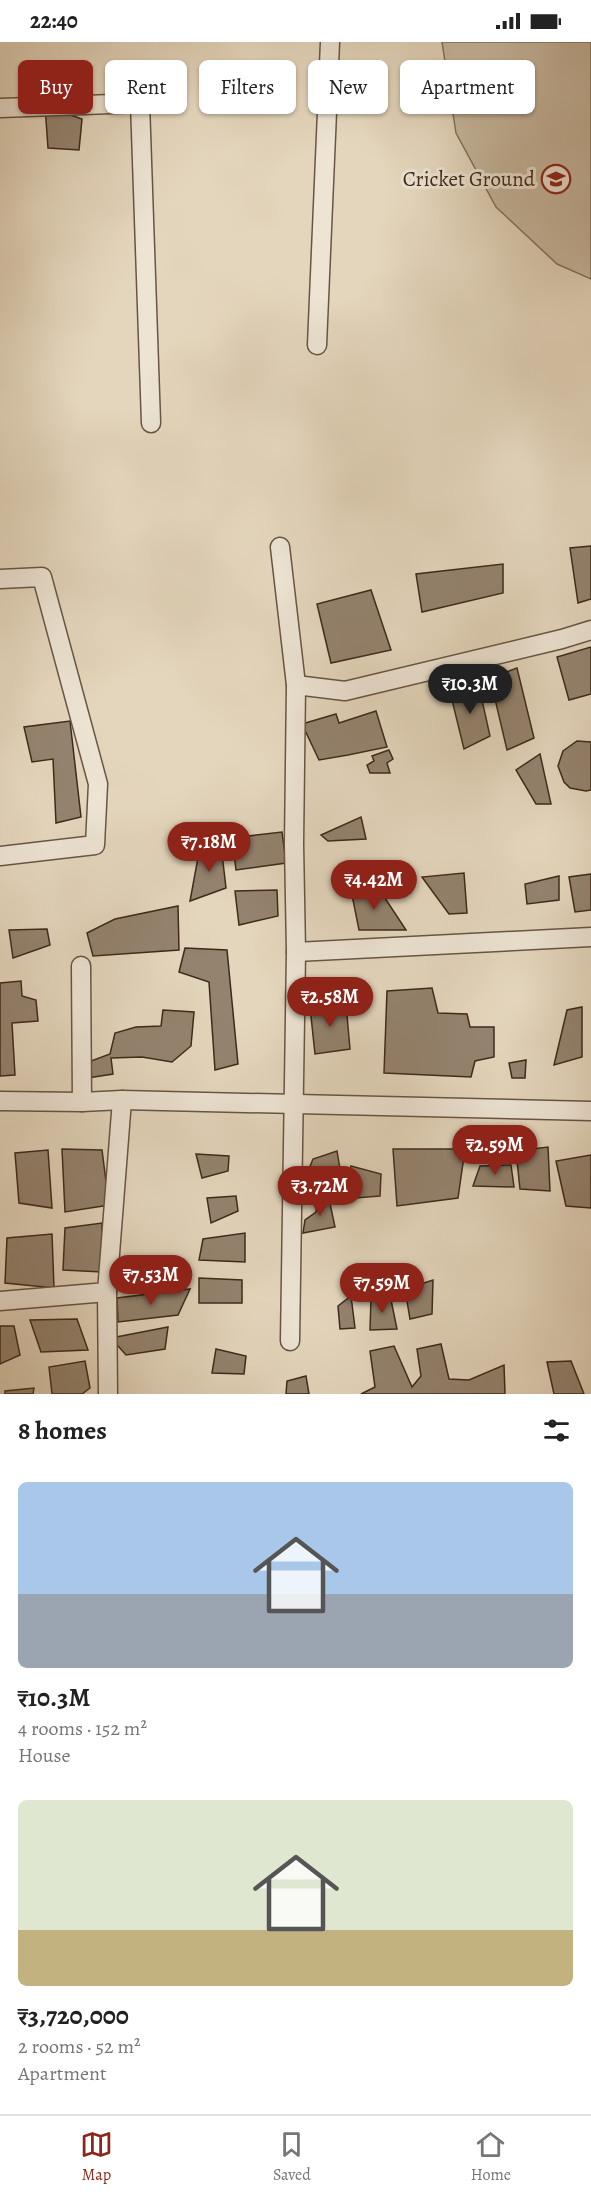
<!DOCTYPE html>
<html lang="en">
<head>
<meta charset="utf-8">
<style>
	body { margin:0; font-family:Alegreya,serif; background:#f6f6f6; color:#222; height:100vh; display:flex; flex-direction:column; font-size:22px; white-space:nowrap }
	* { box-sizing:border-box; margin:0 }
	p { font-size:20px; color:#767676 }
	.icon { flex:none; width:33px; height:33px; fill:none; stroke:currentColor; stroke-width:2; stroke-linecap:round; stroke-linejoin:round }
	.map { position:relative; height:1352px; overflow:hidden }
	.details { display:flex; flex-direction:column; background:#fff; flex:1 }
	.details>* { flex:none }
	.hud { position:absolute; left:18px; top:18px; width:555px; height:54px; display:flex; gap:12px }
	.price { position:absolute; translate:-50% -51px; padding:0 14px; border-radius:21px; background:#8f2418; color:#fff; font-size:20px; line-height:39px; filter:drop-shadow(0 2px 3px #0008) }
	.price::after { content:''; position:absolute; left:50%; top:36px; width:18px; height:14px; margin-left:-9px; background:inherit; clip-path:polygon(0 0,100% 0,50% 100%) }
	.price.current { background:#222; color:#fff }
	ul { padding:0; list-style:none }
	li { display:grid; align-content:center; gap:12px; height:318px; padding:0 18px }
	li span { display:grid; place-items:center; height:186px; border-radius:9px; color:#555 }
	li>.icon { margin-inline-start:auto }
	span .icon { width:108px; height:108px; fill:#fffc; stroke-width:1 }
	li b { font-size:26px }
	h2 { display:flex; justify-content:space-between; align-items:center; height:72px; padding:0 18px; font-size:26px }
	.chip { padding:0 21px; border-radius:9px; background:#fff; box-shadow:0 2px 4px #0004; font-size:21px; line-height:54px }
	.chip.current { background:#8f2418; color:#fff }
	.status { display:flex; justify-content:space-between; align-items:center; height:42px; padding:0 30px; background:#fff; direction:ltr }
	.status svg { height:16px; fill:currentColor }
	.dock { display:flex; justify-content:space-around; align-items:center; height:84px; border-top:2px solid #e0e0e0; background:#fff; font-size:16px; color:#767676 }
	.dock a { display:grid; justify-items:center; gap:3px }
	.dock .current { color:#8f2418 }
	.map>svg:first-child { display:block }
	.green { fill:#c8b9a1; stroke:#83725e; stroke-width:1.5 }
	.building { fill:#94836f; stroke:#3e2a1b; stroke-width:1.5 }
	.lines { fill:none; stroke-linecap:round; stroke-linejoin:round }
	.minor-casing { stroke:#685544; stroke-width:21 }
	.minor { stroke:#ede4d4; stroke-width:18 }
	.labels { text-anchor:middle; stroke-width:6; stroke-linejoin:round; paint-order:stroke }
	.poi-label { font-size:21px; fill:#3e2a1b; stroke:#ede4d4; text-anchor:end }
</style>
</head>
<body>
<div class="status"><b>22:40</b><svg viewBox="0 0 49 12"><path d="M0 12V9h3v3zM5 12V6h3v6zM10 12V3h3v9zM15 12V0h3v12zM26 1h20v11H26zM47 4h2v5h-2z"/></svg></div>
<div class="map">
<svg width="591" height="1352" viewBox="0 0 591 1352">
	<rect width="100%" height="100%" fill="#e4d6bd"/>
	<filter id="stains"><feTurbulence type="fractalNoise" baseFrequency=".00333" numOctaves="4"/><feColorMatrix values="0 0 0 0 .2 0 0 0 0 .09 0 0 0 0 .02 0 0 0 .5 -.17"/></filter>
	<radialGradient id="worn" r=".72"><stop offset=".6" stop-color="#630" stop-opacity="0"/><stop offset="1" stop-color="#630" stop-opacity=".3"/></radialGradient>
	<path class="green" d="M442,0H591V237L557,222L496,165L456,91Z"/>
	<g class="building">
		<path d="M45,64L82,77L79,108L48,106Z"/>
		<path d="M591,504V557L578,561L570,506Z"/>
		<path d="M503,522V551L422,570L416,532Z"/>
		<path d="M371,548L391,608L331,621L317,562Z"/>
		<path d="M591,605V652L569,658L557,615Z"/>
		<path d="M517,626L534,696L507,708L490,636Z"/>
		<path d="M478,640L490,694L464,707L450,650Z"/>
		<path d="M376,669L387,705L348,713L319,718L302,682L336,672L339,681Z"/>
		<path d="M70,679L81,775L56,781L53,717L32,720L24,685Z"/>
		<path d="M577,699L591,700V748L586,749L570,746L564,740L558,724L563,709Z"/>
		<path d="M389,708L393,717L387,721L390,731H370L367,723L374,719L372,714Z"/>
		<path d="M540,712L551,762H536L516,728Z"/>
		<path d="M361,775L366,797L328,799L321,793Z"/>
		<path d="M282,790L286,821L236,828L232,796Z"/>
		<path d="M221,803L226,846L190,859L199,810Z"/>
		<path d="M464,831L467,871L449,872L422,835Z"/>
		<path d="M591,832V868L575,870L569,835Z"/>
		<path d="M559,834V858L527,862L525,842Z"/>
		<path d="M377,844L406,888H359L351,848Z"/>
		<path d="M277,848L278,874L239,883L235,849Z"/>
		<path d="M178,864L179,908L93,914L87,891L115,877Z"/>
		<path d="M47,887L50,903L13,916L9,888Z"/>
		<path d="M185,906L227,908L238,1022L215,1028L209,940L179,930Z"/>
		<path d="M21,939L22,954L36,958L38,979L12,981L15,1033L0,1034V941Z"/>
		<path d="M432,946L438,971L467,972L470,985H494V1015L475,1019L471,1035L384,1031L387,949Z"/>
		<path d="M346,962L350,1007L315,1012L310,965Z"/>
		<path d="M582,965V1015L554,1023L567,968Z"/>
		<path d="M163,968L194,970L191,1004L172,1020L142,1015L111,1016L113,1032L87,1036L91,1019L110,1012L115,991L136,985L161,984Z"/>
		<path d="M526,1018L525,1036H512L509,1021Z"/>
		<path d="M548,1105L550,1149L520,1147L516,1109Z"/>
		<path d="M62,1107L102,1108L109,1163L65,1170Z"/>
		<path d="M393,1107H465L458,1156L397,1164Z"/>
		<path d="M48,1108L52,1166L19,1161L15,1111Z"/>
		<path d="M337,1109L341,1133L306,1134L313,1117Z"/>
		<path d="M196,1112L229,1114L228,1129L202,1136Z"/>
		<path d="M591,1113V1166L566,1164L556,1119Z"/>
		<path d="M511,1123L514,1145L473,1144L480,1124Z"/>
		<path d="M351,1124L381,1132L380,1154L342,1157Z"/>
		<path d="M236,1154L238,1169L211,1181L207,1156Z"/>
		<path d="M317,1155L329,1157L335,1185L303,1191L305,1178L316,1170Z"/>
		<path d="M102,1181V1230L63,1228L65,1186Z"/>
		<path d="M245,1191V1220L199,1218L203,1197Z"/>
		<path d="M52,1192L54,1246L5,1241L7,1196Z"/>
		<path d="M199,1236L242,1238V1261H199Z"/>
		<path d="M433,1238L432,1272L410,1277L405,1247Z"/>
		<path d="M190,1247L178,1273L118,1280L117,1256Z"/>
		<path d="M390,1253L397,1287L370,1288L371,1256Z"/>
		<path d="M351,1254L355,1286L340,1287L338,1264Z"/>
		<path d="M77,1277L88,1308L41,1310L30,1278Z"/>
		<path d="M0,1284H14L20,1313L0,1322Z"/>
		<path d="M168,1285L165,1307L126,1313L111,1296Z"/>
		<path d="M441,1302L449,1337L469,1338L504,1323L505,1352H361L375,1345L370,1309L394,1304L412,1345L421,1334L417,1307Z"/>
		<path d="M216,1307L246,1314L244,1332L212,1331Z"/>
		<path d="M85,1319L90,1346L82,1352H52L49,1325Z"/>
		<path d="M571,1319L584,1352H554L547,1320Z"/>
		<path d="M306,1334L309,1352H286L287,1339Z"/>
		<path d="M34,1346L33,1352H5V1349Z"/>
	</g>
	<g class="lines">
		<g class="minor-casing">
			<g id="minor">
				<path d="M0,66L140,61L151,381"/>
				<path d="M317,303L330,0"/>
				<path d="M280,505L296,643L294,802L296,910L290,1299"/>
				<path d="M0,537L42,535L98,742L95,803L0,814"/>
				<path d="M296,643L345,649L562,597L591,588"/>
				<path d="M296,910L591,895"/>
				<path d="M81,924L82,1060"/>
				<path d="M0,1059L82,1060L122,1058L591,1069"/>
				<path d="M107,1250L108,1352"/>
				<path d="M0,1259L107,1250L122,1058"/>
			</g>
		</g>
		<use href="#minor" class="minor"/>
	</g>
	<defs>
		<g id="university-ring" transform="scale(1.5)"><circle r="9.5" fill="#ede4d4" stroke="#8f2418" stroke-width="1.5"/><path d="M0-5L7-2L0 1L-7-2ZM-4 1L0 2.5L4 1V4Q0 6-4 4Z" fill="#8f2418"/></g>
	</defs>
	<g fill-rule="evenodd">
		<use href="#university-ring" x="556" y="137"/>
	</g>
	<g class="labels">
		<g class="poi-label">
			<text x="535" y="144">Cricket Ground</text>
		</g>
	</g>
	<rect width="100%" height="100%" filter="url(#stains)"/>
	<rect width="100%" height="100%" fill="url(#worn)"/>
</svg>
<b class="price current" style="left:470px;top:673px">₹10.3M</b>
<b class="price" style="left:209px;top:831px">₹7.18M</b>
<b class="price" style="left:374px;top:869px">₹4.42M</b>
<b class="price" style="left:330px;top:986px">₹2.58M</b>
<b class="price" style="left:495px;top:1134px">₹2.59M</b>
<b class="price" style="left:320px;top:1175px">₹3.72M</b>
<b class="price" style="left:151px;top:1264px">₹7.53M</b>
<b class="price" style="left:382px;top:1272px">₹7.59M</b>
<div class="hud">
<a class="chip current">Buy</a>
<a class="chip">Rent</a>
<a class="chip">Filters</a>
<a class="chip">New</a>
<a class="chip">Apartment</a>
</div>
</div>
<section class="details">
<h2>8 homes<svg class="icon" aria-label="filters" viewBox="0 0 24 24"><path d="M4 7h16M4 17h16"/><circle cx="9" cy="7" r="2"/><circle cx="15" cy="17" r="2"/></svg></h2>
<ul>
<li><span style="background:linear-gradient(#a9c7e8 60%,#9aa5b1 0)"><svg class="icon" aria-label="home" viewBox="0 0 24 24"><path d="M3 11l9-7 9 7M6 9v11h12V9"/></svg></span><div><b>₹10.3M</b><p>4 rooms · 152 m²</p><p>House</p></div></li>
<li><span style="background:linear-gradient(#dfe7d0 70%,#c2b280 0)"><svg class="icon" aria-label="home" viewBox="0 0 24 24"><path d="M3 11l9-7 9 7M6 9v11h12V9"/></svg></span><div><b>₹3,720,000</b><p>2 rooms · 52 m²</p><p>Apartment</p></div></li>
</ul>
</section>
<nav class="dock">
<a class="current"><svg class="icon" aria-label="map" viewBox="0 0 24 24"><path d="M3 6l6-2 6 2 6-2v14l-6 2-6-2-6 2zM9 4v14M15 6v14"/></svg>Map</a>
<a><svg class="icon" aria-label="saved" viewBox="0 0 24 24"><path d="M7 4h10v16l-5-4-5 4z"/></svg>Saved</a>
<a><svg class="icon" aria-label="home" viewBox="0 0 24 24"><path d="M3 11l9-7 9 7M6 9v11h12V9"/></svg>Home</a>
</nav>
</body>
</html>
